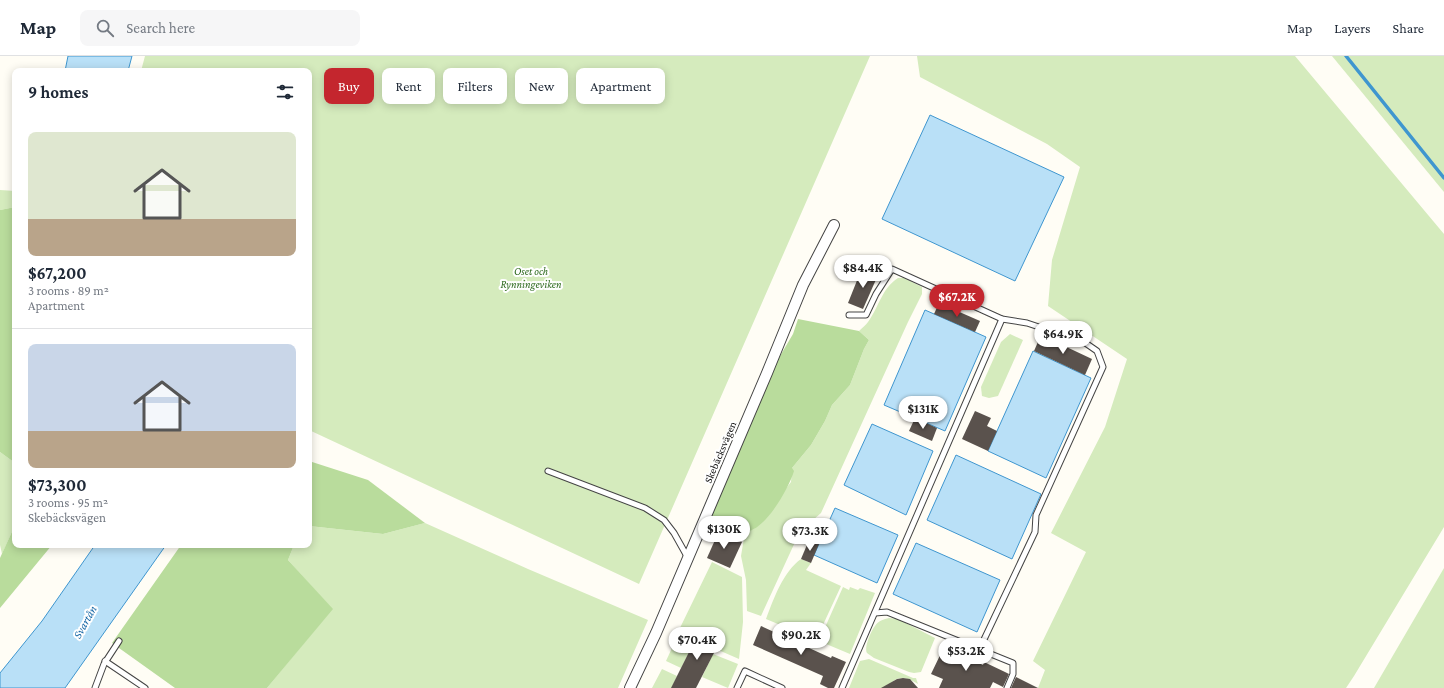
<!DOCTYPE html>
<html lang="en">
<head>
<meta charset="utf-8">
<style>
	body { margin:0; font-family:"Crimson Pro",serif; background:#f6f6f7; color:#1f2937; height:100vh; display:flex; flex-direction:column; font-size:15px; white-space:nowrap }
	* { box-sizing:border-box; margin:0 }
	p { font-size:13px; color:#747a83 }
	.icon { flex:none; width:22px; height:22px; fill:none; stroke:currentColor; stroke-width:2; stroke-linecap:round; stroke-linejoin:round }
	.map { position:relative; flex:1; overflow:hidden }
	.side { position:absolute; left:12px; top:12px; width:300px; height:480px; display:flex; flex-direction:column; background:#fff; border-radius:8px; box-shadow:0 2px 10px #0003 }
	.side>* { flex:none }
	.guide { position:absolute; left:324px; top:12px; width:380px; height:36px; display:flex; gap:8px }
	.price { position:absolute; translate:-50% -34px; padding:0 9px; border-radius:14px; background:#fff; color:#222; font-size:13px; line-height:26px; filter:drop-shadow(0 1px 2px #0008) }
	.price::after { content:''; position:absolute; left:50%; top:24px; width:12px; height:9px; margin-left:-6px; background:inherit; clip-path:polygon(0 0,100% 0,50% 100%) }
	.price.current { background:#c4262e; color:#fff }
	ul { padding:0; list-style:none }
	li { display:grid; align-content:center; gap:8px; height:212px; padding:0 16px }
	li+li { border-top:1px solid #e0e1e3 }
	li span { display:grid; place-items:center; height:124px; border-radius:8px; color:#555 }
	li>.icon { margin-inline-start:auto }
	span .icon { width:72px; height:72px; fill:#fffc; stroke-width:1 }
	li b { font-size:17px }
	h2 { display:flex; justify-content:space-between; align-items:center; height:48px; padding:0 16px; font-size:17px }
	.tag { padding:0 14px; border-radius:8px; background:#fff; box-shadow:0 2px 10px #0003; font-size:14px; line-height:36px }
	.tag.current { background:#c4262e; color:#fff }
	header { display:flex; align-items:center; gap:24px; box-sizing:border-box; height:56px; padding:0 20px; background:#fff; border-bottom:1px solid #e0e1e3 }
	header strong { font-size:19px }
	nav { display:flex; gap:22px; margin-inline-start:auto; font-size:14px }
	.search { width:280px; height:36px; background:#f6f6f7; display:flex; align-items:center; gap:10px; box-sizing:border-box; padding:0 14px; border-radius:8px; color:#747a83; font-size:15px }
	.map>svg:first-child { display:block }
	.green { fill:#d5ebbd }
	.forest { fill:#b9dc9c }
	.water { fill:#b9e0f7; stroke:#3f96cf }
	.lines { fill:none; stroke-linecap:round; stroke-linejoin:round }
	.stream { stroke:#3f96cf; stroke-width:3.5 }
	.building { fill:#5a524d }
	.lane-casing { stroke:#444; stroke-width:7 }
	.street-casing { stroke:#444; stroke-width:12 }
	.lane { stroke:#fff; stroke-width:5 }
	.street { stroke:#fff; stroke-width:10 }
	.labels { text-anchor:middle; stroke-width:4; stroke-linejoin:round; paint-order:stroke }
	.park-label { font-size:11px; font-style:italic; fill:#2f6b1f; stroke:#fff }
	.street-label { font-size:11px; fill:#111; stroke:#fff }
	.water-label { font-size:12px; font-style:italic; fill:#1768a6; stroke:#fff }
</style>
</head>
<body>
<header>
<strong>Map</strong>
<div class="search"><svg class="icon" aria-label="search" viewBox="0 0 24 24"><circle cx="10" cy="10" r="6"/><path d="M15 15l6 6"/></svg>Search here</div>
<nav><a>Map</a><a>Layers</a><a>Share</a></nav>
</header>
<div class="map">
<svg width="1444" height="632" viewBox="0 0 1444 632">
	<rect width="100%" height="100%" fill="#fffdf5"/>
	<g class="green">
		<path d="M145,0H870L639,528L309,374V15H141Z"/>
		<path d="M917,0H1295L1444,178V471L1354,620L1346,632H1038L1045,614L1033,605L1086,496L1051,477L1105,371L1127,303L1048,250L1052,204L1080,111L1047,88L920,21Z"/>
		<path d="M1332,0H1444V136Z"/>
		<path d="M0,134L15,135V151L0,154Z"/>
		<path d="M898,222H904L922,231V238L908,266L821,457L804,472L796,484L761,560L747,555L746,524L741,500L745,476L754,473L791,426L792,412L811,389L825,365L832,349L850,329L864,293L869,284L859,275C862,272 866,269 868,266C879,251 882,232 898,222Z"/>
		<path d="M1010,278L1023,284L998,340L989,342L982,340L981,331L1001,286Z"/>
		<path d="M0,396L15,407V469L2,498L0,489Z"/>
		<path d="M425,467L528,513L648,564L618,632H267L332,553L288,504L294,489H309V470L383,478Z"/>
		<path d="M801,503L811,507L806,514L841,530L816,584L766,563C774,542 783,516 801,503Z"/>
		<path d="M712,506L742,521L743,566L739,603L716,593L721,583L701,573L695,584L678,576Z"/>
		<path d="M1444,512V632H1374Z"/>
		<path d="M843,531L849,534L850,531L858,534L860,532L875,537L850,598L819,585Z"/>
		<path d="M889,562L898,563L935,582L921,616L914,617L909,616L874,602L867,597C864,591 871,575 875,570C878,565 884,563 889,562Z"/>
		<path d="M677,581L693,588L681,612L666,605Z"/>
		<path d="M713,598L738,608L728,632L702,621Z"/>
		<path d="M869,603L913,622H916L918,628C905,620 896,619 887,632H849L860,605Z"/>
		<path d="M662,613L677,620L672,631L674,632H652Z"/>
	</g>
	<g class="forest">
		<path d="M15,151V407L0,396V154Z"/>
		<path d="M798,263L859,275L869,284L864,293L850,329L832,349L825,365L811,389L792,412L794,415C789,432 765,475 745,476C735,476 723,472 714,470L712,463L714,449L747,356L793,278Z"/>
		<path d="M309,405L368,424L425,467L383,478L309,470Z"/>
		<path d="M15,469V489H52L0,552V502Z"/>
		<path d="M181,489H294L288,504L333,553L267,632H175L112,587Z"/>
	</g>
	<g class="water">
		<path d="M68,0H132L128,15H65Z"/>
		<path d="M930,59L1064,121L1015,225L882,163Z"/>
		<path d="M925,254L986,281L945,375L884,349Z"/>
		<path d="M1033,295L1091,322L1046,422L988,395Z"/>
		<path d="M872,368L933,395L906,459L844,429Z"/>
		<path d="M956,399L1041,438L1012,503L927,464Z"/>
		<path d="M835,452L898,479L877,527L814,499Z"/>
		<path d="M916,487L1000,524L977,576L893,538Z"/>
		<path d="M95,489H166L65,632H0V617L42,565Z"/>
	</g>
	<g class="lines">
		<path class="stream" d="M1346,0L1444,122"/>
	</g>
	<g class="building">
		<path d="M862,212L878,219L863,253L848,247Z"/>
		<path d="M939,247L980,265L975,276L934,258Z"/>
		<path d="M1041,279L1092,303L1085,319L1034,295Z"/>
		<path d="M975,355L991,362L987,370L997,375L988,395L962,383Z"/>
		<path d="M915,362L937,372L932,385L909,375Z"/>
		<path d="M719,475L742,486L730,512L707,502Z"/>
		<path d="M809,484L819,488L811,507L801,503Z"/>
		<path d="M761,570L831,602L832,600L846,606L834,632H828L820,628L823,620L753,589Z"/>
		<path d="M701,572L721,583L716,593L696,632H671Z"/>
		<path d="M944,591L983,609L984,606L1005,616L1009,618L1003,631L993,626L990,632H939L943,623L931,618Z"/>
		<path d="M1016,621L1038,632H1011Z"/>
		<path d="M903,622L910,623L918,632H881L897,623Z"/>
	</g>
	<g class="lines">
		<g class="lane-casing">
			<g id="lane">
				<path d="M849,259H866L876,238L892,213L1002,263L1027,267L1084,286L1097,295L1103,311L1036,459L1035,476L979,594"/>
				<path d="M548,415L645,452L664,464L674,477L688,502"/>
				<path d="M875,557L887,556L1013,607V618L1007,632"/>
				<path d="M105,605L145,632"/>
				<path d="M95,632L104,608L119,585"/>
				<path d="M737,632L745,615L782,632"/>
				<path d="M842,632L1002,263"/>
			</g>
		</g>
		<g class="street-casing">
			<path id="street" d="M630,632L656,577L767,317L803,229L834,169"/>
		</g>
		<use href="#lane" class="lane"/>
		<use href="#street" class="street"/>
	</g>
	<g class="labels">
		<g class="park-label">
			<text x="531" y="219">Oset och<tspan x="531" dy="13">Rynningeviken</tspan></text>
		</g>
		<g class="street-label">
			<text transform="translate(720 396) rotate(-67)" y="4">Skebäcksvägen</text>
		</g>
		<g class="water-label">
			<text transform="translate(85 566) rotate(-61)" y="4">Svartån</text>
		</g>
	</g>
</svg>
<b class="price" style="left:863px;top:233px">$84.4K</b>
<b class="price current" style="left:957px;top:262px">$67.2K</b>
<b class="price" style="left:1063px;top:299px">$64.9K</b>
<b class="price" style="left:923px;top:374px">$131K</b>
<b class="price" style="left:724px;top:494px">$130K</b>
<b class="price" style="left:810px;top:496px">$73.3K</b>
<b class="price" style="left:801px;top:600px">$90.2K</b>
<b class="price" style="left:697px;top:605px">$70.4K</b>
<b class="price" style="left:966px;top:616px">$53.2K</b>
<div class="guide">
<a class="tag current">Buy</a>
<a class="tag">Rent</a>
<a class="tag">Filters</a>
<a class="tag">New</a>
<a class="tag">Apartment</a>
</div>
<section class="side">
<h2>9 homes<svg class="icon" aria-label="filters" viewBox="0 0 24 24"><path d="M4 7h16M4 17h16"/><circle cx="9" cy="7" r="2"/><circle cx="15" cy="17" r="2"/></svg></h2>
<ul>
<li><span style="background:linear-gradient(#dfe7d0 70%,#b9a48a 0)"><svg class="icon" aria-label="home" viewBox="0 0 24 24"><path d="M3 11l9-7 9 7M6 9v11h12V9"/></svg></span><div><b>$67,200</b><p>3 rooms · 89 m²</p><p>Apartment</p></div></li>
<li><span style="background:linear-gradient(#c9d6e8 70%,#b9a48a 0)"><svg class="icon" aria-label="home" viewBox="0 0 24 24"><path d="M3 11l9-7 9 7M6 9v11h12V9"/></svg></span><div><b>$73,300</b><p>3 rooms · 95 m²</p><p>Skebäcksvägen</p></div></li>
</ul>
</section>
</div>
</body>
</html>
